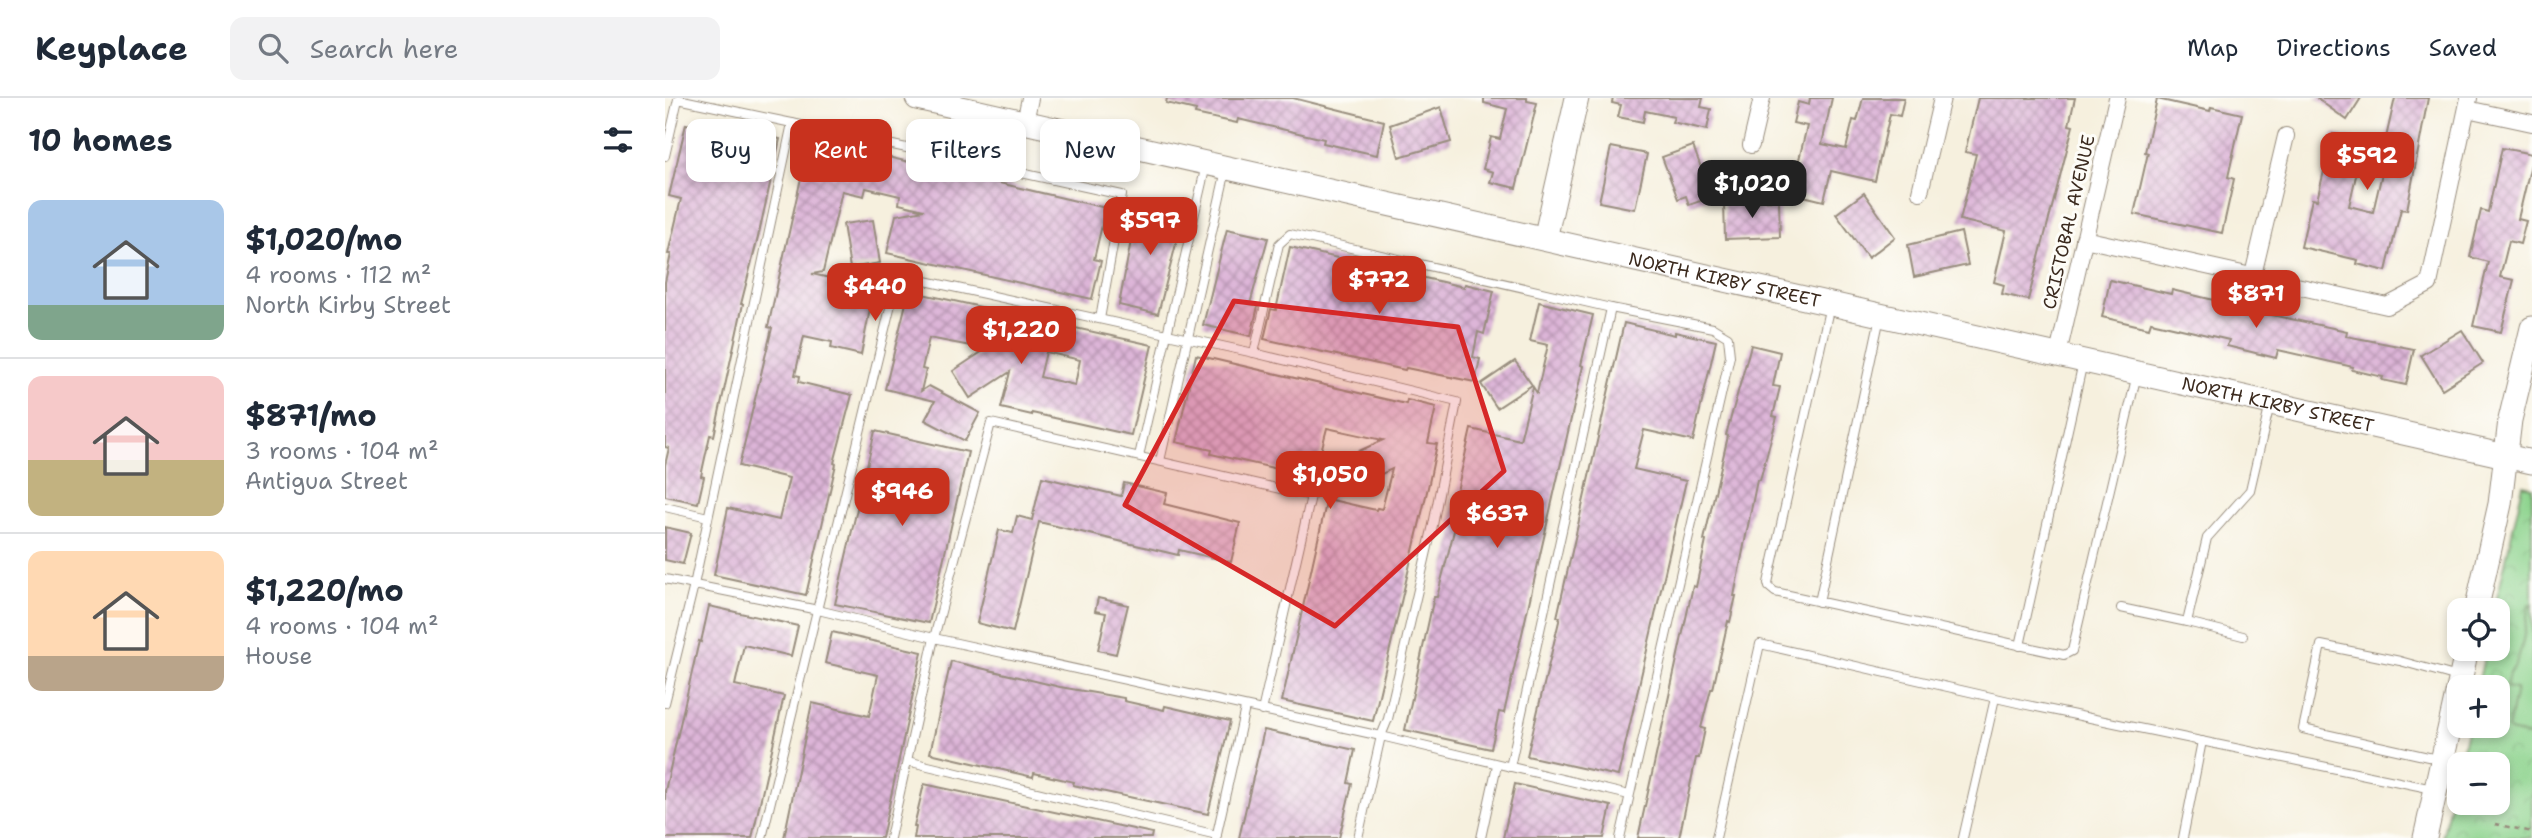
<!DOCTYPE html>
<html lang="en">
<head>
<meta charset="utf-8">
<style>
	body { margin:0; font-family:"Shantell Sans",sans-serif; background:#f2f2f3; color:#1f2937; height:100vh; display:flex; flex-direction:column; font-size:26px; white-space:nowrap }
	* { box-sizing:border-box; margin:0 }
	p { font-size:23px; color:#747a83 }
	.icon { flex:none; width:38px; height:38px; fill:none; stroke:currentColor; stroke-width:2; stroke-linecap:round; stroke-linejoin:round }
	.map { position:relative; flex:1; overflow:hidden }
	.drawer { display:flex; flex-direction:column; background:#fff; width:665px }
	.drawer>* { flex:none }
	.banner { position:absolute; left:21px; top:21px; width:665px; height:63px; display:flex; gap:14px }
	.buttons { position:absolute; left:1782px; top:500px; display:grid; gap:14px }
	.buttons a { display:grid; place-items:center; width:63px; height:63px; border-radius:14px; background:#fff; box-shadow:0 4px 10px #0003; font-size:35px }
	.price { position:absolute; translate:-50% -60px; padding:0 16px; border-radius:14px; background:#c8321e; color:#fff; font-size:23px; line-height:46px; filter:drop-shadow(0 2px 4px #0008) }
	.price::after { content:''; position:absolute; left:50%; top:42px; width:21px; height:16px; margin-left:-10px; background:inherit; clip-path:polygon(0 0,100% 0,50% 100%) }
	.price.active { background:#222; color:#fff }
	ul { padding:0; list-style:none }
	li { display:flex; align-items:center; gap:21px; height:175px; padding:0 28px }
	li+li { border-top:2px solid #e0e1e3 }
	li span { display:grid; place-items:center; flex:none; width:196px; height:140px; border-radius:14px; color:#555 }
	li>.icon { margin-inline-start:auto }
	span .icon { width:84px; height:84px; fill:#fffc; stroke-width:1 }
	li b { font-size:30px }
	h2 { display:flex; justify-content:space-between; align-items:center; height:84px; padding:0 28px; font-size:30px }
	.pill { padding:0 24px; border-radius:14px; background:#fff; box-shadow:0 4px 10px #0003; font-size:24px; line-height:63px }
	.pill.active { background:#c8321e; color:#fff }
	header { display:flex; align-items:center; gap:42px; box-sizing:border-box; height:98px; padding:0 35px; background:#fff; border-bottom:2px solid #e0e1e3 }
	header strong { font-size:33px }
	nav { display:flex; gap:38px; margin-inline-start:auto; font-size:24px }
	.search { width:490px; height:63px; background:#f2f2f3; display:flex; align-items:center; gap:18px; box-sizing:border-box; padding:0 24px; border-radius:14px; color:#747a83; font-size:26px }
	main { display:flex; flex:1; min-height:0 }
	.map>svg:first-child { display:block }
	.park { fill:url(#park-crowns); stroke:#647e56; stroke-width:2 }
	.pitch { fill:#8cd38d; stroke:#647e56; stroke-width:2 }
	.building { fill:url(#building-cross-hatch); fill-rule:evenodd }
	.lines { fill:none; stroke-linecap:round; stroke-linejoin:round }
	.lane-casing { stroke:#988d7e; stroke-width:10 }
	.street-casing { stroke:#988d7e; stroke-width:18 }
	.secondary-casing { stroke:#988d7e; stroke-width:25 }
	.path { stroke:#988d7e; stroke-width:2.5; stroke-dasharray:5 5; stroke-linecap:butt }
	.lane { stroke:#fff; stroke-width:8 }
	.street { stroke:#fff; stroke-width:16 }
	.secondary { stroke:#fff; stroke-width:23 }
	.marked { fill:#d62828; fill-opacity:0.2; stroke:#d62828; stroke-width:5; stroke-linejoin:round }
	.labels { text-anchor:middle; stroke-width:6; stroke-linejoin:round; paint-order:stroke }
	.street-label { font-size:18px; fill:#3b2a1e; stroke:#fdfcf7 }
</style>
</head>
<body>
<header>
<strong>Keyplace</strong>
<div class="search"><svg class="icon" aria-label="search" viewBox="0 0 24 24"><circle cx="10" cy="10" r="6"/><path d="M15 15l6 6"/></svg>Search here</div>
<nav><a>Map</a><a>Directions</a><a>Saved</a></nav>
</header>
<main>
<section class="drawer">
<h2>10 homes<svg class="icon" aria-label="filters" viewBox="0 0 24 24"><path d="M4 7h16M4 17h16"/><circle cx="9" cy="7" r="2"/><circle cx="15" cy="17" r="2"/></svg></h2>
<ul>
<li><span style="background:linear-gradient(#a9c7e8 75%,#7fa58c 0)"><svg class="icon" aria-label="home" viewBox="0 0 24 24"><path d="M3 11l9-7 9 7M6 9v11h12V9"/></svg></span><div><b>$1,020/mo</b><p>4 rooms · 112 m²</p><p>North Kirby Street</p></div></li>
<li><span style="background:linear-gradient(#f6c9c9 60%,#c2b280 0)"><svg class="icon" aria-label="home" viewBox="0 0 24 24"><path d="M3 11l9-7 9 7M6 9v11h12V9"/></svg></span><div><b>$871/mo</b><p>3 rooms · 104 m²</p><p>Antigua Street</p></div></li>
<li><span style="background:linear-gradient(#ffd9b3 75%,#b9a48a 0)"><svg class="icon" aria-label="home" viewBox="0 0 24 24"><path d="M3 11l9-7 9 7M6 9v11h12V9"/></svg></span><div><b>$1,220/mo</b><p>4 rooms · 104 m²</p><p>House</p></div></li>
</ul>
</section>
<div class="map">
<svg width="1867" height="740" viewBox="0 0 1867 740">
	<defs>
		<pattern id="park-crowns" width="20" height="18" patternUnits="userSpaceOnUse" patternTransform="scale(1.75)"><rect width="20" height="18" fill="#8cd38d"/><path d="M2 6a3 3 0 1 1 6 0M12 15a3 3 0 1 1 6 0" fill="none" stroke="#7ab579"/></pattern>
		<pattern id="building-cross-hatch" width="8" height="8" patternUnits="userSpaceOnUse" patternTransform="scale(1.75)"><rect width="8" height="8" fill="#ddb5d8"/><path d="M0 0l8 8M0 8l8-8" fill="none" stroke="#b493af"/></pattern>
	</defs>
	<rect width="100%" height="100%" fill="#fdfcf7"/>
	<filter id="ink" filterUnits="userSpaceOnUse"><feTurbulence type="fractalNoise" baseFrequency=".0143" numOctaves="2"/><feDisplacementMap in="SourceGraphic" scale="14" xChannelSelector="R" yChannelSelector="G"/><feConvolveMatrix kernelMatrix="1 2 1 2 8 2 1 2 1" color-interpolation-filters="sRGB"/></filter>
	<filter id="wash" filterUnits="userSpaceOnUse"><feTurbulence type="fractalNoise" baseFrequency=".00686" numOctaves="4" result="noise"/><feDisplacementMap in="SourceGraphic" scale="28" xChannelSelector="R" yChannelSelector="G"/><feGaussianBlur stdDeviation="1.57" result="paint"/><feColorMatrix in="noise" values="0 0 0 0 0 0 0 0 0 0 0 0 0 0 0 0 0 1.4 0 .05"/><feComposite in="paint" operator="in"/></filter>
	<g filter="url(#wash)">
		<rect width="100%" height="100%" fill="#f6f0de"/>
		<path class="park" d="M1858,387L1867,389V740H1777L1794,668V705H1832V667H1794L1803,628H1832V590H1812L1821,551H1832V513H1829Z"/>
		<path class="pitch" d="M1864,506L1867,507V639L1845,633L1843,631L1851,591L1841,589L1844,575C1857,566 1861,523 1864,506Z"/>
		<g id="blocks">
			<g class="building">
				<path d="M502,0H628L719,23L712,57L658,45L659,41L573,21L572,25L530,16L531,12L501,5Z"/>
				<path d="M819,0H862V3L872,5L851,90L825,84L828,74L818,71L826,39L835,41L842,11L819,5Z"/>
				<path d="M948,0H1038L1036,9L1046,11L1042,32L1007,24L1009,19L980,13L978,24L953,19L956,7L947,5Z"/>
				<path d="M1145,0H1167L1157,46L1181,51L1188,22L1192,23L1198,0H1239L1235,18L1225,16L1210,83L1166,73L1159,103L1126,95L1142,28L1128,25L1133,4L1144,7Z"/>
				<path d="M1313,0H1410L1404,27L1408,28L1363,202L1337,196L1339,187L1329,184L1341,133L1295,122L1311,56L1300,54Z"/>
				<path d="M1651,0H1696L1682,22Z"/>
				<path d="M1730,0H1763L1742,112L1736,111L1721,173L1692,166L1693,162L1636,149L1647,101L1652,102L1668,36L1699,43L1684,108L1708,114L1724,45L1720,44Z"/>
				<path d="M1492,1L1545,13L1546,9L1577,16L1563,79L1569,81L1557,135L1469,116L1483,55L1480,54Z"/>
				<path d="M776,9L786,44L734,59L725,27Z"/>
				<path d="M72,24L107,32L105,39L115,41L94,135L76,206H78L49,338L45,337L36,378L39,379L33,405L0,398V367L4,350L0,349V184L6,156H3L16,101L4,98L21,26L69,37Z"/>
				<path d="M144,44L214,57L441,110L429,161L436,163L427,201L222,155L231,117L259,112L234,106L235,98L201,90L199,98L177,93L158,174L147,176L209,190L196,257L166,250L167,244L139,238L130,277L135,278L134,284L187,297L169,365L171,366L141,497L49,477L63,410L114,422L124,380L74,368L107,230L103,229Z"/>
				<path d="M1028,48L1047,99L1024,107L1021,98L1013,101L997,59Z"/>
				<path d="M946,49L982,56L970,111L934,104Z"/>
				<path d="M1837,50L1867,56V62L1853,121L1861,123L1855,146L1844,143L1835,179L1849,182L1836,234L1808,228L1823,164L1805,159L1816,112L1823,114Z"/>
				<path d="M1199,95L1230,139L1203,160L1171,116Z"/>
				<path d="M1114,102L1115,139L1060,141L1059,104Z"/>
				<path d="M473,105L519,115L493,216L454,207Z"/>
				<path d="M208,122L215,165L185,170L178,126Z"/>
				<path d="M562,131L603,140L585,206L593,208L586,238L538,227Z"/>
				<path d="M1296,134L1303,167L1249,179L1243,147Z"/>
				<path d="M625,149L799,189L800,186L829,193L819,236L813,234L808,259L815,261L810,284L741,270L740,272L599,241L606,211L611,212Z"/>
				<path d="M1445,182L1506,196L1507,192L1561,205L1560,207L1682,233L1681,238L1749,251L1741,287L1717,282L1718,279L1687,272L1688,269L1613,252L1611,260L1562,248L1564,242L1486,224L1484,230L1437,219Z"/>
				<path d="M244,193L487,247L466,337L367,315V317L336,310L345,274L305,300L288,273L321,251L264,240L257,271L261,272L256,293L264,288L315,315L300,343L260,322L270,303L220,291ZM381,254L415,262L410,287L375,279Z"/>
				<path d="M874,204L928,217L916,267L918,268L839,615L834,614L826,651L740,632L769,499H772L791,425L785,424L806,331L855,342L868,289L872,295L883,247L865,243Z"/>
				<path d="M959,225L1010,237V234L1051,243L1028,343L979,332L969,371L1021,383L953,678L862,658L895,519H892Z"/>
				<path d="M1797,232L1818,265L1777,291L1756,257Z"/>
				<path d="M1086,247L1115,254L1108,288L1115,289L1108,318L1112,319L1095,382H1092L1069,498H1071L1065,524L1063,523L1048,591H1046L1036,630L1040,631L1034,660H1031L1014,740H973L1028,488L1031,489L1041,443L1039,442L1063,338L1061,337Z"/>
				<path d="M531,257L741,306L742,302L771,309L763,345L772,346L764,385L708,623L617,603L666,383L546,356L547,352L511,344ZM662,330L718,342L651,373ZM727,371L717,411L712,410L711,412L662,401Z"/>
				<path d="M850,263L867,287L832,310L816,286Z"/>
				<path d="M210,333L303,354L264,525L170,506Z"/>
				<path d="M377,379L456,398L459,385L502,395L499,406L575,425L566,464L514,452L513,457L374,424L348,534L312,525L334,432L348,435L352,418L367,422Z"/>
				<path d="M0,429L26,435L18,466L0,462Z"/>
				<path d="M433,500L463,507L451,556L433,552L441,515L430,513Z"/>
				<path d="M44,508L133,528L126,558L79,547L70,587L119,598L87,740H0V693L34,543L36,544Z"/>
				<path d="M167,534L257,554L217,740H119L147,605L204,618L213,577L160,565Z"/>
				<path d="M286,563L395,589L459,600V603L499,612L500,608L565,623L543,716L408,687L409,684L369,675L368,679L265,655Z"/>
				<path d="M599,632L690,652L683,685L687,686L674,740H574Z"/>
				<path d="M259,686L487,735L486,740H249L251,729L249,728Z"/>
				<path d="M850,686L946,708L939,740H838Z"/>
			</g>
		</g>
	</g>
	<g filter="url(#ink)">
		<use href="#blocks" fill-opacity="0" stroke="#988d7e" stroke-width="2"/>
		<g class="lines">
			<g class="lane-casing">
				<g id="lane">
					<path d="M0,58L13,1L127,25"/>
					<path d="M1165,207L1103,485L1104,489L1110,494L1399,557L1407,553L1472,276"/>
					<path d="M589,255L614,146L625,136L946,210L1048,230L1063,239L1065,258L955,740"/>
					<path d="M474,358L541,67"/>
					<path d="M495,363L561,72"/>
					<path d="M0,409L43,419"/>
					<path d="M0,481L153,512L269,540L716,638L723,621L768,427L792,304L589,255L233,177L97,740"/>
					<path d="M1154,504L1215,219"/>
					<path d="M1456,510L1522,524L1542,440L1585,392L1605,306"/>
					<path d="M1522,524L1578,538"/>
					<path d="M1355,548L1418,264"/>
					<path d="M1793,579L1735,563L1656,547L1638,631L1799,667"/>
					<path d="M0,605L29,487L127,25L457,97L435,221"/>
					<path d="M242,663L552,737"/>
					<path d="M845,669L946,210"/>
					<path d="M225,740L269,540L326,325L646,398L597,613"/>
					<path d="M551,740L580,610"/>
					<path d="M693,740L716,638L964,697"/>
					<path d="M816,740L832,667"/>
					<path d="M1051,740L1095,546L1357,606L1768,691"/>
					<path d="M1298,740L1330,600"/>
					<path d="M1518,740L1537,643"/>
				</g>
			</g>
			<g class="street-casing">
				<g id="street">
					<path d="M1802,11L1867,25"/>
					<path d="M360,24L365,0"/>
					<path d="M1086,47L1097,0"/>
					<path d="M1255,94L1277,0"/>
					<path d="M1419,141L1722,208L1764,186L1804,0"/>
					<path d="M1588,177L1621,38"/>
					<path d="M1393,256L1452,0"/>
				</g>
			</g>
			<g class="secondary-casing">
				<g id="secondary">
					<path id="s1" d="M252,0L1867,364"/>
					<path d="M880,141L912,0"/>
					<path d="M1811,513L1835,406L1845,322L1867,230"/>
					<path d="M1760,740L1802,551"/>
				</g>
			</g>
			<path class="path" d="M1830,726L1867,734"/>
			<use href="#lane" class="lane"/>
			<use href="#street" class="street"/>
			<use href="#secondary" class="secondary"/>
		</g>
	</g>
	<path class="marked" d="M569,203L793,229L839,373L670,528L460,407Z"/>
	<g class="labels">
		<g class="street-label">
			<text transform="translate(1404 124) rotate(-77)" y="6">CRISTOBAL AVENUE</text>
			<text dy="6" stroke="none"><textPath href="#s1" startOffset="828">NORTH KIRBY STREET</textPath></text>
			<text dy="6" stroke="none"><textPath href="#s1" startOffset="1395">NORTH KIRBY STREET</textPath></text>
		</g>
	</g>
</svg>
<div class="buttons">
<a><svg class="icon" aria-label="locate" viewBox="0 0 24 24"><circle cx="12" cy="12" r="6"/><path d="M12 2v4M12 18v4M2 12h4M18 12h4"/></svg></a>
<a>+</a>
<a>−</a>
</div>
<b class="price" style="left:1702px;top:94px">$592</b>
<b class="price active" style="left:1087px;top:122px">$1,020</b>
<b class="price" style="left:485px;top:159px">$597</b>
<b class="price" style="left:714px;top:218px">$772</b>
<b class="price" style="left:210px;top:225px">$440</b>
<b class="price" style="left:1591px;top:232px">$871</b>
<b class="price" style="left:356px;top:268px">$1,220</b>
<b class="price" style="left:665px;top:413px">$1,050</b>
<b class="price" style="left:237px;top:430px">$946</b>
<b class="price" style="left:832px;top:452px">$637</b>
<div class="banner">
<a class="pill">Buy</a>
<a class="pill active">Rent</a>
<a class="pill">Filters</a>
<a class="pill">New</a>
</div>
</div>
</main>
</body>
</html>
